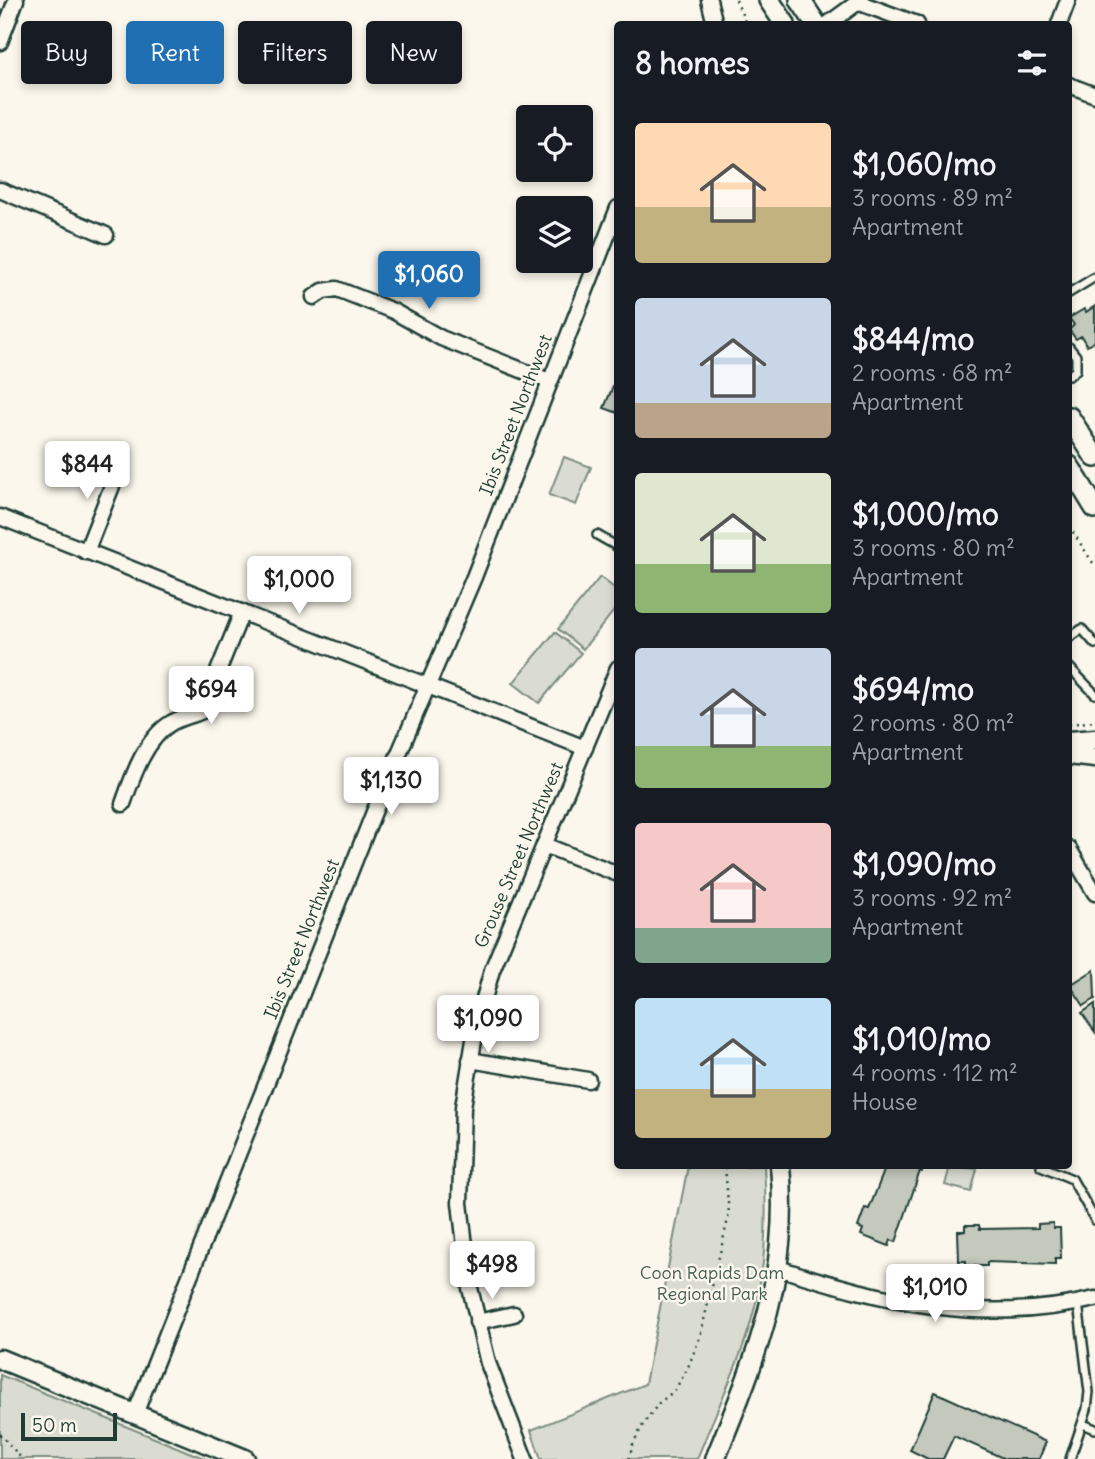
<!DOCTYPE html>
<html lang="en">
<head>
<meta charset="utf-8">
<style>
	body { margin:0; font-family:Delius,sans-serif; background:#20242c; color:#f1f3f6; height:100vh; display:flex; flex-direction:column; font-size:26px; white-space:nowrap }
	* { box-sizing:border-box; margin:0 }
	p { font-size:23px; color:#9ea1a6 }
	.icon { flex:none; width:38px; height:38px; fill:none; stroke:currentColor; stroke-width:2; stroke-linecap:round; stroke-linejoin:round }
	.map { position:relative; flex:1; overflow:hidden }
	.drawer { position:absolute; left:614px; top:21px; width:458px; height:1148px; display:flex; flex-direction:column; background:#171b24; border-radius:7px; box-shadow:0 4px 10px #0003 }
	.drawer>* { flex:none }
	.hud { position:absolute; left:21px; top:21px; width:488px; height:63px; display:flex; gap:14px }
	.tools { position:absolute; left:516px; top:105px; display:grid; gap:14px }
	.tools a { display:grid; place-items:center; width:77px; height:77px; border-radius:7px; background:#171b24; box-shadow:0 4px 10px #0003; font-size:35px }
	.scale { position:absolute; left:21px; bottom:18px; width:96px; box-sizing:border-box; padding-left:7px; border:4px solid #1f3d34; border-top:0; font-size:19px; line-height:24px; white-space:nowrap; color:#1f3d34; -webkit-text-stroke:5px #fbf7ec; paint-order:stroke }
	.price { position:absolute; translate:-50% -60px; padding:0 16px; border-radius:7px; background:#fff; color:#222; font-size:23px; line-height:46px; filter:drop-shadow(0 2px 4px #0008) }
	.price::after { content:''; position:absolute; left:50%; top:42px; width:21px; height:16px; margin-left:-10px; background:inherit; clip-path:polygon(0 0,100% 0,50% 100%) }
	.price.on { background:#1f6fb2; color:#fff }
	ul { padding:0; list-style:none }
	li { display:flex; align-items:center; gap:21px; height:175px; padding:0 21px }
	li span { display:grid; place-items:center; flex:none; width:196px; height:140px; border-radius:7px; color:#555 }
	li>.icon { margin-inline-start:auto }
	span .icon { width:84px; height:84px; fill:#fffc; stroke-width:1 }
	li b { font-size:30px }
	h2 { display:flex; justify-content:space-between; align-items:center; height:84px; padding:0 21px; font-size:30px }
	.tag { padding:0 24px; border-radius:7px; background:#171b24; box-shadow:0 4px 10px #0003; font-size:24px; line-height:63px }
	.tag.on { background:#1f6fb2; color:#fff }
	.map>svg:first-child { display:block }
	.green { fill:#dbdcd1; stroke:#7d8c82; stroke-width:2 }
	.building { fill:#c4c9be; stroke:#1f3d34; stroke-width:2 }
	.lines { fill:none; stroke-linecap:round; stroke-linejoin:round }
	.service-casing { stroke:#1f3d34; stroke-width:12 }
	.minor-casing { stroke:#1f3d34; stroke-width:19 }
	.tertiary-casing { stroke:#1f3d34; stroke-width:23 }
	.secondary-casing { stroke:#1f3d34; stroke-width:24 }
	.path { stroke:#1f3d34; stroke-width:2.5; stroke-dasharray:2 5; stroke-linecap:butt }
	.service { stroke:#fbf7ec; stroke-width:7 }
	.minor { stroke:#fbf7ec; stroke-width:14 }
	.tertiary { stroke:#fbf7ec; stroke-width:18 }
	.secondary { stroke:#fbf7ec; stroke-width:19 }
	.labels { text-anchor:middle; stroke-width:5; stroke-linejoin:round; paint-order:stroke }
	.street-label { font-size:18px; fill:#1f3d34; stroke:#fbf7ec }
	.park-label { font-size:18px; fill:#455d53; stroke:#fbf7ec }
</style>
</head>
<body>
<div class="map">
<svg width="1095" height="1459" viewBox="0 0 1095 1459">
	<rect width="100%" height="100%" fill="#fbf7ec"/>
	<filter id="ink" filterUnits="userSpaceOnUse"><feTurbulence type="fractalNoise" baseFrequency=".0143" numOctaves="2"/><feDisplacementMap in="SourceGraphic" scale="14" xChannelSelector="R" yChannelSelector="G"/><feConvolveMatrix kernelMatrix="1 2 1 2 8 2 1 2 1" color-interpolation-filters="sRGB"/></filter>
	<g filter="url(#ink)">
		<g class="green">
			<path d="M564,457L591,467L576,505L549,495Z"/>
			<path d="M600,577L618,591V606L583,649L558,629Z"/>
			<path d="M555,632L581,653L539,703L513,683Z"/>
			<path d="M688,1166H764C767,1209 767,1251 758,1293C747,1350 718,1405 697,1459H541L531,1430L645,1384Z"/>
			<path d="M950,1166L977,1169L971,1192L945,1185Z"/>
			<path d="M0,1375L206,1459H0Z"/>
		</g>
		<g class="building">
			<path d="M1095,306V341L1087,346L1081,336L1076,339L1069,330L1074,325L1069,318L1084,309L1086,312Z"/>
			<path d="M618,374V413L604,408Z"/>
			<path d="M1094,970L1095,999L1084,1006L1070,985Z"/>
			<path d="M1095,1004V1032L1082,1013Z"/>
			<path d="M886,1166H925L922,1172L920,1171L896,1242L891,1240L889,1246L861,1235L863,1229L858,1227L865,1208L869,1209Z"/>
			<path d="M1053,1223V1228H1060L1061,1258H1055V1264L987,1262V1266H966V1261H959L958,1231H965V1225H979L980,1229L1038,1228V1224Z"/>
			<path d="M935,1392L1046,1442L1039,1459H1005L954,1436L943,1459H928L910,1450Z"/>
		</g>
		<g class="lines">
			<g class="service-casing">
				<g id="service">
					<path d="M1069,293L1095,277"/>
					<path d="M1069,347L1076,356V370L1069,376"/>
					<path d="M597,535L618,547"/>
					<path d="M1069,638L1082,629L1095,644"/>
					<path d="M1069,667L1095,694"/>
					<path d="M1041,1166L1072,1179L1095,1220"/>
					<path d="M1083,1424L1095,1429"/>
					<path d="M1070,1459L1087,1409L1089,1392L1078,1303"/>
				</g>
			</g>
			<g class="minor-casing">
				<g id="minor">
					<path d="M709,0L715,24"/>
					<path d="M860,3L917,24"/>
					<path d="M828,24L861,0"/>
					<path d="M1059,24L1068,0"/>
					<path d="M0,42L16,0"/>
					<path d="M1069,85L1095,95"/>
					<path d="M0,190L106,235"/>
					<path d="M314,297L323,291L337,289L393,311L441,338L549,381"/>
					<path d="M0,517L585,748"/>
					<path d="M86,552L112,486V454"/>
					<path d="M123,804C132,778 145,739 171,723C181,717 192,716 202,711L242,612"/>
					<path d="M544,845L618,874"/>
					<path d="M1069,849L1095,893"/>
					<path d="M470,1060L588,1080"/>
					<path d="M778,1268C887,1302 982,1326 1095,1299"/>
					<path d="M477,1322L514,1314"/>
					<path d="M135,1414L374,812L474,577L618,208"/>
					<path d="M525,1459L488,1363L470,1288L460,1203L463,1107L476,1028L492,970L618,668"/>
				</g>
			</g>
			<g class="tertiary-casing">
				<g id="tertiary">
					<path d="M1069,741L1095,739"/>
					<path d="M1069,755L1095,758"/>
					<path d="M0,1359L245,1459"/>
					<path d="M715,1459C755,1360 791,1275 780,1166"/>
				</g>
			</g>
			<g class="secondary-casing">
				<g id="secondary">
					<path d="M769,0L785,24"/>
					<path d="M800,0L816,24"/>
					<path d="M1069,417L1095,457"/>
					<path d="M1069,466L1095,508"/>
				</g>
			</g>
			<g class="path">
				<path d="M736,0L746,24"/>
				<path d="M1069,526L1095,566"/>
				<path d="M1069,724L1095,721"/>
				<path d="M0,1434L22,1459"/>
				<path d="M629,1459L633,1444L644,1423L659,1403L674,1391L687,1370L700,1337L729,1215L725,1166"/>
			</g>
			<use href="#service" class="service"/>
			<use href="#minor" class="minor"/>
			<use href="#tertiary" class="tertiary"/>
			<use href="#secondary" class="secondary"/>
		</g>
	</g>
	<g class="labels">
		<g class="street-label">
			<text transform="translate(516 415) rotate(-69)" y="6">Ibis Street Northwest</text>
			<text transform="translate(519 855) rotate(-67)" y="6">Grouse Street Northwest</text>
			<text transform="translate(302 939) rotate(-68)" y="6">Ibis Street Northwest</text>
		</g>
		<g class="park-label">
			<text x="712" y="1279">Coon Rapids Dam<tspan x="712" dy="21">Regional Park</tspan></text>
		</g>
	</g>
</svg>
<div class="tools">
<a><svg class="icon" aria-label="locate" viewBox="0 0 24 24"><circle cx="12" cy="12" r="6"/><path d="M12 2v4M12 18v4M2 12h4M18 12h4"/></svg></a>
<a><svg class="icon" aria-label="layers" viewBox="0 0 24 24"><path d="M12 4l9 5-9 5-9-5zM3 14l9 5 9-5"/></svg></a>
</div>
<div class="scale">50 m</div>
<b class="price on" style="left:429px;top:311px">$1,060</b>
<b class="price" style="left:87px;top:501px">$844</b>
<b class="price" style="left:299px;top:616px">$1,000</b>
<b class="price" style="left:211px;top:726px">$694</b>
<b class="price" style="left:391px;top:817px">$1,130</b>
<b class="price" style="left:488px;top:1055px">$1,090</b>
<b class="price" style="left:492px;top:1301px">$498</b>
<b class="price" style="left:935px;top:1324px">$1,010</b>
<div class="hud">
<a class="tag">Buy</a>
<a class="tag on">Rent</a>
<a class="tag">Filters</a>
<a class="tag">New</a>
</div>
<section class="drawer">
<h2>8 homes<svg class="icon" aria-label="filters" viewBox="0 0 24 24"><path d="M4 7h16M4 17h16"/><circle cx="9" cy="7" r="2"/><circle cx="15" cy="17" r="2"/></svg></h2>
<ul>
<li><span style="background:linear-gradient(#ffd9b3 60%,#c2b280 0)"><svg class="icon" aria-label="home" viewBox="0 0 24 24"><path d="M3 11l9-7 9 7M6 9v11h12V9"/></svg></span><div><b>$1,060/mo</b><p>3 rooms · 89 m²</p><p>Apartment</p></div></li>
<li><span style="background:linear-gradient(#c9d6e8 75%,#b9a48a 0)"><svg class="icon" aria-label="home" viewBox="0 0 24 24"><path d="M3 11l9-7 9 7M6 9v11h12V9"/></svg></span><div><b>$844/mo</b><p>2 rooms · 68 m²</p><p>Apartment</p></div></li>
<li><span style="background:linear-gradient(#dfe7d0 65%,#8fb573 0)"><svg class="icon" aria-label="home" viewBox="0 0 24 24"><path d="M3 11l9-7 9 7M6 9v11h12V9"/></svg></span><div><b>$1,000/mo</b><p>3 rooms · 80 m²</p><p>Apartment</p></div></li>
<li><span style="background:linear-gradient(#c9d6e8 70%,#8fb573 0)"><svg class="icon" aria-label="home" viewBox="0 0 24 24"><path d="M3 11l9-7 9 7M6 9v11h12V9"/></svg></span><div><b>$694/mo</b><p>2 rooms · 80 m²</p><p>Apartment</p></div></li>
<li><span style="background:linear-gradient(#f6c9c9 75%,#7fa58c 0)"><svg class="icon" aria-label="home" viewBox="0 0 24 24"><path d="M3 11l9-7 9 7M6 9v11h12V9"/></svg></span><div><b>$1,090/mo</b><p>3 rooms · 92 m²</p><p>Apartment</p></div></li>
<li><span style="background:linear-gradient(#bfe0f5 65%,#c2b280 0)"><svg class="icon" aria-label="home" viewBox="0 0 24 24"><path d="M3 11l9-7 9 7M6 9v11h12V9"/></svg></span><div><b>$1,010/mo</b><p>4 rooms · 112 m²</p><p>House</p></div></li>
</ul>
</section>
</div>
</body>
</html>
